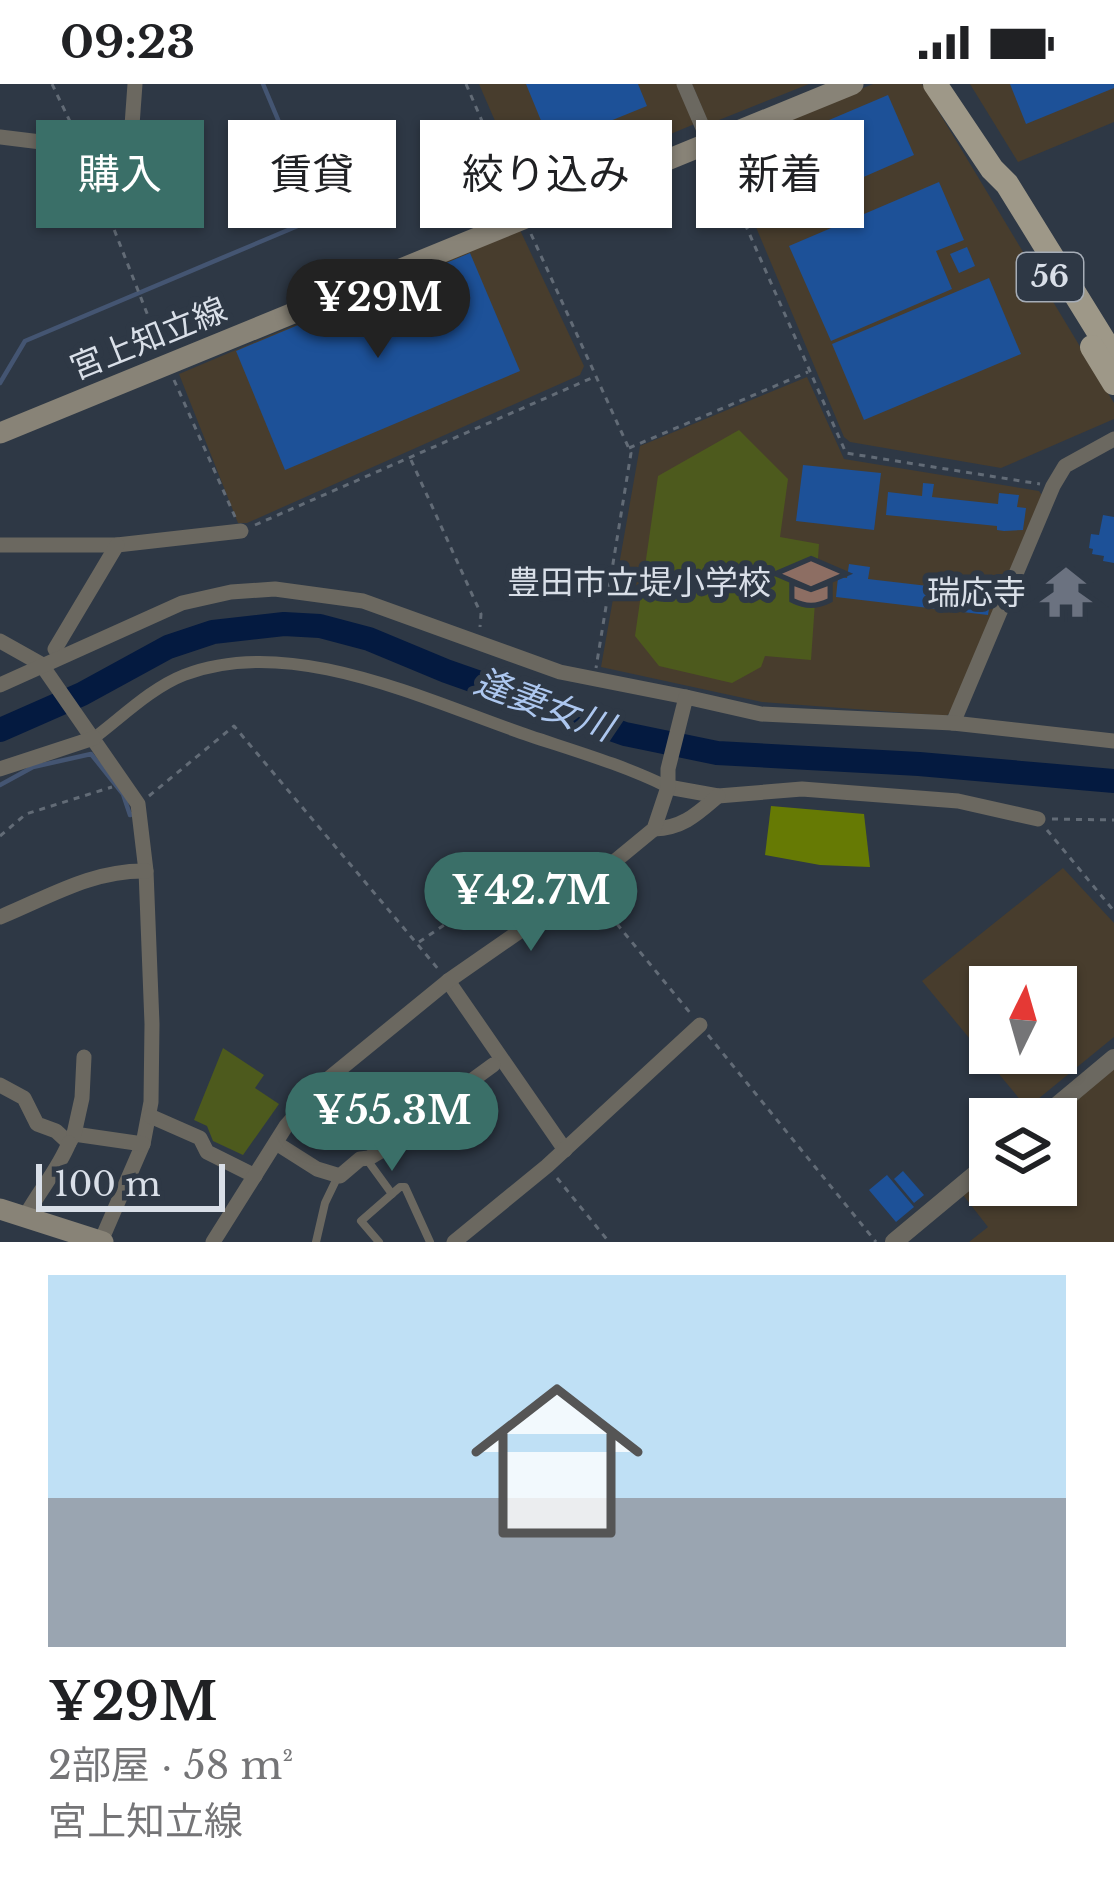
<!DOCTYPE html>
<html lang="ja">
<head>
<meta charset="utf-8">
<style>
	body { margin:0; font-family:"Libre Baskerville","Noto Sans JP",serif; background:#f2f2f2; color:#202124; height:100vh; display:flex; flex-direction:column; font-size:45px; white-space:nowrap }
	* { box-sizing:border-box; margin:0 }
	p { font-size:39px; color:#757577 }
	.icon { flex:none; width:66px; height:66px; fill:none; stroke:currentColor; stroke-width:2; stroke-linecap:round; stroke-linejoin:round }
	.map { position:relative; height:1158px; overflow:hidden }
	.details { display:flex; flex-direction:column; background:#fff; flex:1 }
	.details>* { flex:none }
	.guide { position:absolute; left:36px; top:36px; width:1044px; height:108px; display:flex; gap:24px }
	.needle { width:78px; rotate:5deg }
	.buttons { position:absolute; left:969px; top:882px; display:grid; gap:24px }
	.buttons a { display:grid; place-items:center; width:108px; height:108px; border-radius:0px; background:#fff; box-shadow:0 3px 9px #0004; font-size:60px }
	.scale { position:absolute; left:36px; bottom:30px; width:189px; box-sizing:border-box; padding-left:12px; border:6px solid #d9dfe8; border-top:0; font-size:33px; line-height:42px; white-space:nowrap; color:#d9dfe8; -webkit-text-stroke:9px #2e3845; paint-order:stroke }
	.price { position:absolute; translate:-50% -102px; padding:0 27px; border-radius:42px; background:#3a6f68; color:#fff; font-size:39px; line-height:78px; filter:drop-shadow(0 3px 6px #0008) }
	.price::after { content:''; position:absolute; left:50%; top:72px; width:36px; height:27px; margin-left:-18px; background:inherit; clip-path:polygon(0 0,100% 0,50% 100%) }
	.price.on { background:#222; color:#fff }
	ul { padding:0; list-style:none }
	li { display:grid; align-content:center; gap:24px; height:636px; padding:0 48px }
	li span { display:grid; place-items:center; height:372px; border-radius:0px; color:#555 }
	li>.icon { margin-inline-start:auto }
	span .icon { width:216px; height:216px; fill:#fffc; stroke-width:1 }
	li b { font-size:51px }
	.chip { padding:0 42px; border-radius:0px; background:#fff; box-shadow:0 3px 9px #0004; font-size:42px; line-height:108px }
	.chip.on { background:#3a6f68; color:#fff }
	.status { display:flex; justify-content:space-between; align-items:center; height:84px; padding:0 60px; background:#fff; direction:ltr }
	.status svg { height:33px; fill:currentColor }
	.map>svg:first-child { display:block }
	.industrial { fill:#483d2d; fill-rule:evenodd }
	.green { fill:#4d5a1d }
	.forest { fill:#667a04 }
	.lines { fill:none; stroke-linecap:round; stroke-linejoin:round }
	.stream { stroke:#445572; stroke-width:4.5 }
	.river { stroke:#041a40; stroke-width:24 }
	.building { fill:#1d5198 }
	.path { stroke:#626b76; stroke-width:3; stroke-dasharray:6 6; stroke-linecap:butt }
	.service { stroke:#6b6860; stroke-width:8 }
	.pedestrian { stroke:#6b6860; stroke-width:12 }
	.minor { stroke:#6b6860; stroke-width:15 }
	.tertiary { stroke:#6b6860; stroke-width:18 }
	.secondary { stroke:#888377; stroke-width:21 }
	.primary { stroke:#9e9888; stroke-width:24 }
	.labels { text-anchor:middle; stroke-width:12; stroke-linejoin:round; paint-order:stroke }
	.shield { fill:#2e3845; stroke:#a6adb7; stroke-width:3 }
	.shield-label { font-size:30px; font-weight:bold; fill:#d9dfe8 }
	.street-label { font-size:33px; fill:#d9dfe8; stroke:#2e3845 }
	.poi-label { font-size:33px; fill:#d9dfe8; stroke:#2e3845; text-anchor:end }
	.water-label { font-size:36px; font-style:italic; fill:#adc7ef; stroke:#2e3845 }
</style>
</head>
<body>
<div class="status"><b>09:23</b><svg viewBox="0 0 49 12"><path d="M0 12V9h3v3zM5 12V6h3v6zM10 12V3h3v9zM15 12V0h3v12zM26 1h20v11H26zM47 4h2v5h-2z"/></svg></div>
<div class="map">
<svg width="1114" height="1158" viewBox="0 0 1114 1158">
	<rect width="100%" height="100%" fill="#2e3845"/>
	<g class="industrial">
		<path d="M479,0H680L697,39L532,108L525,106Z"/>
		<path d="M692,0H809L709,40Z"/>
		<path d="M873,0H922L1114,319V335L1001,384L850,358L844,353L722,62Z"/>
		<path d="M970,0H1114V38L1018,78Z"/>
		<path d="M520,146L584,282L580,291L247,439H238L179,290Z"/>
		<path d="M807,293L844,375L1039,407L1043,413L954,626L946,632L762,618L601,583L640,362Z"/>
		<path d="M1063,784L1114,839V953L1027,1024L922,897ZM990,903H1056V969H990Z"/>
		<path d="M1114,979V1158H969L988,1143L960,1107L990,1082V1101H1056V1035H1046Z"/>
	</g>
	<g class="green">
		<path d="M739,346L788,395L780,453L819,460L811,576L765,572L761,583L732,599L659,582L635,552L658,392Z"/>
		<path d="M223,964L264,991L255,1004L279,1020L243,1071L213,1057L207,1042L194,1036Z"/>
	</g>
	<path class="forest" d="M771,722L864,730L870,783L820,781L765,771Z"/>
	<g class="lines">
		<g class="stream">
			<path d="M0,299L25,257L319,133L263,0"/>
			<path d="M0,701L33,683L91,670L123,710L130,731L133,730"/>
		</g>
		<path class="river" d="M0,646L82,610L168,563L213,548L284,540L320,542L369,555L446,587L625,650L717,669L919,680L1114,697"/>
	</g>
	<g class="building">
		<path d="M526,0H638L647,22L551,61Z"/>
		<path d="M1010,0H1114V4L1026,40Z"/>
		<path d="M888,11L914,71L781,129L754,68Z"/>
		<path d="M939,98L964,156L936,167L952,205L831,257L789,162Z"/>
		<path d="M967,163L975,182L959,189L950,170Z"/>
		<path d="M470,169L520,287L285,386L236,267Z"/>
		<path d="M989,194L1021,270L864,336L832,260Z"/>
		<path d="M803,381L881,389L874,446L796,437Z"/>
		<path d="M923,399L934,400L932,413L998,420L999,409L1019,411L1017,423L1026,424L1023,446L1004,447L997,446V442L886,431L888,408L922,412Z"/>
		<path d="M1103,431L1114,433V479L1103,477L1104,472L1092,470L1093,465L1089,464L1091,450L1099,451Z"/>
		<path d="M849,480L870,483L868,495L928,502L929,490L958,494L956,508L991,512L988,531L836,513L838,493L847,494Z"/>
		<path d="M903,1087L924,1111L914,1119L894,1095Z"/>
		<path d="M887,1091L914,1123L896,1138L869,1106Z"/>
	</g>
	<g class="lines">
		<g class="path">
			<path d="M52,0L75,48"/>
			<path d="M466,0L518,120"/>
			<path d="M716,74L846,369L1040,400"/>
			<path d="M88,79L161,265"/>
			<path d="M531,150L631,369L596,584"/>
			<path d="M174,296L236,435"/>
			<path d="M629,364L808,288"/>
			<path d="M411,376L481,530L480,543"/>
			<path d="M255,441L594,293"/>
			<path d="M149,712L234,642L439,886"/>
			<path d="M1052,735L1114,736"/>
			<path d="M1047,746L1114,827"/>
			<path d="M0,752L26,730L112,703"/>
			<path d="M594,812L691,930"/>
			<path d="M419,858L518,791"/>
			<path d="M708,951L876,1158"/>
			<path d="M557,1094L609,1158"/>
		</g>
		<g class="service">
			<path d="M368,1077L392,1110"/>
			<path d="M316,1158L325,1119L338,1092"/>
			<path d="M379,1158L361,1137L400,1103H405L430,1158"/>
		</g>
		<path class="pedestrian" d="M94,654C122,633 151,604 184,591C292,549 429,618 530,652C578,668 623,681 668,703"/>
		<g class="minor">
			<path d="M684,0L709,58"/>
			<path d="M0,53L130,69L135,0"/>
			<path d="M0,461H117L241,447"/>
			<path d="M0,557L41,580L138,720L146,787L152,940L151,1018L143,1060L101,1157"/>
			<path d="M60,572L55,565L117,461"/>
			<path d="M0,601L182,519L231,508L275,505L363,517L560,588L686,613"/>
			<path d="M953,639L1053,402L1065,382L1114,355"/>
			<path d="M0,685L94,654"/>
			<path d="M668,703L718,712L802,705L958,717L1038,735"/>
			<path d="M654,745C683,744 697,730 718,712"/>
			<path d="M0,833C49,813 92,786 146,787"/>
			<path d="M448,897L565,1066"/>
			<path d="M0,1001L24,1014L37,1040L56,1047L69,1059L74,1050L143,1060"/>
			<path d="M150,1032L200,1054L207,1068L255,1092"/>
			<path d="M74,1050L82,1014L84,973"/>
			<path d="M276,1059L317,1085L340,1092L360,1075L369,1074L446,1028L463,1011L467,1000L493,981"/>
			<path d="M25,1133C39,1107 58,1086 69,1059"/>
			<path d="M213,1158L286,1042L328,995L448,897L586,801L654,745L668,703V685L686,613L761,630L953,639L1114,657"/>
			<path d="M454,1158L547,1082L700,941"/>
		</g>
		<g class="tertiary">
			<path d="M1041,1035L1114,974"/>
			<path d="M894,1158L990,1078"/>
		</g>
		<g class="secondary">
			<path d="M0,349L853,0"/>
			<path d="M0,1125L103,1158"/>
		</g>
		<g class="primary">
			<path d="M935,0L992,85L1007,100L1114,273"/>
			<path d="M1092,263L1114,299"/>
		</g>
	</g>
	<defs>
		<g id="school-bare" transform="scale(4.14)"><path d="M0-5L7-2L0 1L-7-2ZM-4 1L0 2.5L4 1V4Q0 6-4 4Z" fill="#8d6e63" stroke="#2e3845" stroke-width="2.5" paint-order="stroke"/></g>
		<g id="temple-bare" transform="scale(4.14)"><path d="M0-6L5-2H3V0L6.5 2.5H4V6H1.5V3h-3V6H-4V2.5H-6.5L-3 0V-2H-5Z" fill="#6b7280" stroke="#2e3845" stroke-width="2.5" paint-order="stroke"/></g>
	</defs>
	<g fill-rule="evenodd">
		<use href="#school-bare" x="811" y="498"/>
		<use href="#temple-bare" x="1066" y="508"/>
	</g>
	<g class="labels">
		<rect class="shield" x="1017" y="169" width="66" height="48" rx="9"/>
		<g class="shield-label">
			<text x="1050" y="203">56</text>
		</g>
		<g class="street-label">
			<text transform="translate(148 254) rotate(-22)" y="12">宮上知立線</text>
		</g>
		<g class="poi-label">
			<text x="771" y="510">豊田市立堤小学校</text>
			<text x="1026" y="520">瑞応寺</text>
		</g>
		<g class="water-label">
			<text transform="translate(544 620) rotate(20)" y="13">逢妻女川</text>
		</g>
	</g>
</svg>
<div class="buttons">
<a><svg class="needle" viewBox="-14 -14 28 28"><path d="M0-13l5 13h-10z" fill="#e53935"/><path d="M0 13l5-13h-10z" fill="#757577"/></svg></a>
<a><svg class="icon" aria-label="layers" viewBox="0 0 24 24"><path d="M12 4l9 5-9 5-9-5zM3 14l9 5 9-5"/></svg></a>
</div>
<div class="scale">100 m</div>
<b class="price on" style="left:378px;top:277px">¥29M</b>
<b class="price" style="left:531px;top:870px">¥42.7M</b>
<b class="price" style="left:392px;top:1090px">¥55.3M</b>
<div class="guide">
<a class="chip on">購入</a>
<a class="chip">賃貸</a>
<a class="chip">絞り込み</a>
<a class="chip">新着</a>
</div>
</div>
<section class="details">
<ul>
<li><span style="background:linear-gradient(#bfe0f5 60%,#9aa5b1 0)"><svg class="icon" aria-label="home" viewBox="0 0 24 24"><path d="M3 11l9-7 9 7M6 9v11h12V9"/></svg></span><div><b>¥29M</b><p>2部屋 · 58 m²</p><p>宮上知立線</p></div></li>
</ul>
</section>
</body>
</html>
